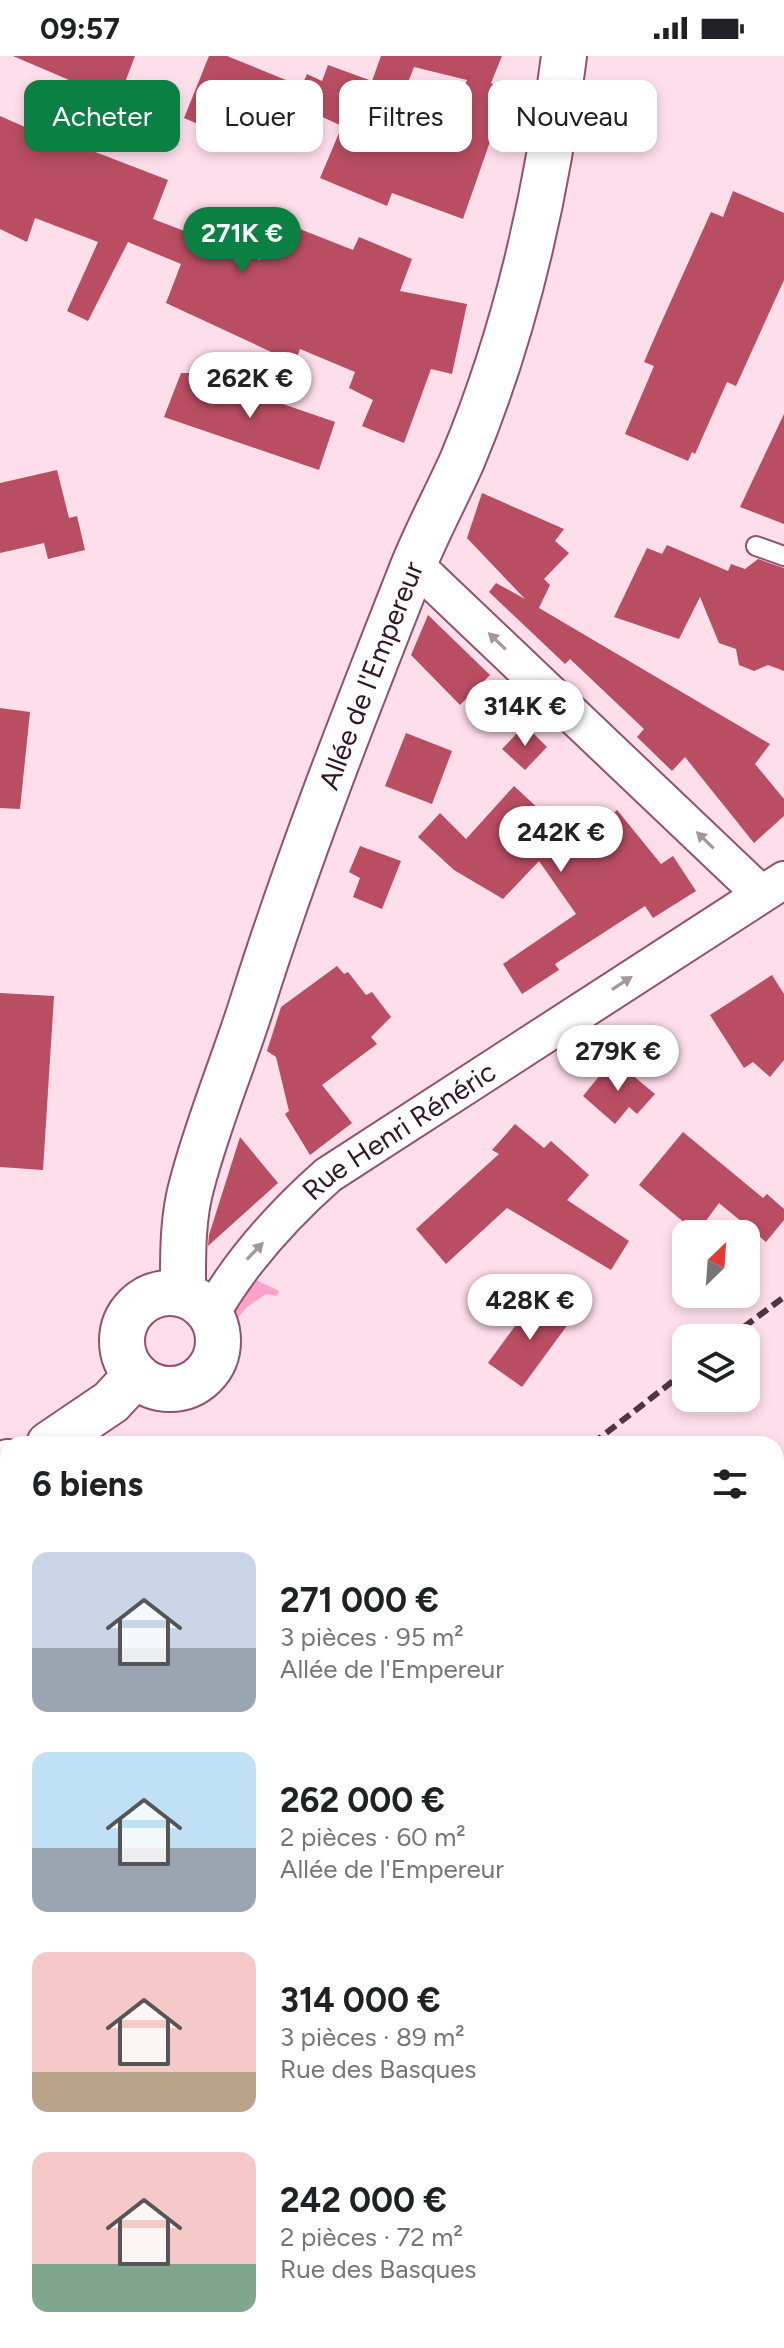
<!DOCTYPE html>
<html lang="fr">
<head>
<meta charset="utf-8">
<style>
	body { margin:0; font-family:Figtree,sans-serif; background:#f2f2f2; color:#202124; height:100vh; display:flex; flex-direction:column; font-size:30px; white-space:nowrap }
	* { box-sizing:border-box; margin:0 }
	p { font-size:26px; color:#757577 }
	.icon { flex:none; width:44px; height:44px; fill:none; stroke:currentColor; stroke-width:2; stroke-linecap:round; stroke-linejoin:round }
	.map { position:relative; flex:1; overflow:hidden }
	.sheet { position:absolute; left:0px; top:1380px; width:784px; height:912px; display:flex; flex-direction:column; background:#fff; border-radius:24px 24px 0 0; box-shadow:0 4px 12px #0003 }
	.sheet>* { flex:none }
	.top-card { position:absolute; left:24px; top:24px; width:736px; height:72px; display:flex; gap:16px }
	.needle { width:52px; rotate:25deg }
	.buttons { position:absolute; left:672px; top:1164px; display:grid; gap:16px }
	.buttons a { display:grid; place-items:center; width:88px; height:88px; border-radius:16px; background:#fff; box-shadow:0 4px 12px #0003; font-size:40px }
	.price { position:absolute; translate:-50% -68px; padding:0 18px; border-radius:28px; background:#fff; color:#222; font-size:26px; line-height:52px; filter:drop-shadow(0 2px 4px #0008) }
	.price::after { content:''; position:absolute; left:50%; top:48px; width:24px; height:18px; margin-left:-12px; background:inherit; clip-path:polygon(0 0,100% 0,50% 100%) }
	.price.on { background:#0b8043; color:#fff }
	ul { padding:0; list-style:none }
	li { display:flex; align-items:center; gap:24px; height:200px; padding:0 32px }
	li span { display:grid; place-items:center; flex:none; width:224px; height:160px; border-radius:16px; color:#555 }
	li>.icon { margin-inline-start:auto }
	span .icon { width:96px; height:96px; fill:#fffc; stroke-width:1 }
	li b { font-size:34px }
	h2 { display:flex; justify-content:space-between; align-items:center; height:96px; padding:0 32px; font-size:34px }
	.tag { padding:0 28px; border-radius:16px; background:#fff; box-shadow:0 4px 12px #0003; font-size:28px; line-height:72px }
	.tag.on { background:#0b8043; color:#fff }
	.status { display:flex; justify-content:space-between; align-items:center; height:56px; padding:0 40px; background:#fff; direction:ltr }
	.status svg { height:22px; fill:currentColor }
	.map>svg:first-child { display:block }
	.green { fill:#fea1cb }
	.building { fill:#b94d61; fill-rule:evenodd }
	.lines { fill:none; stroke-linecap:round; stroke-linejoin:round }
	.service-casing { stroke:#945070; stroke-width:22 }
	.minor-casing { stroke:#945070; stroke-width:40 }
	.tertiary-casing { stroke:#945070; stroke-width:48 }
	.service { stroke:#fff; stroke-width:18 }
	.minor { stroke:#fff; stroke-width:36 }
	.tertiary { stroke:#fff; stroke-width:44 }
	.rail { stroke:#513441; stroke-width:6; stroke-dasharray:12 6; stroke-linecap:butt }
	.oneway { fill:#a3969c }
	.labels { text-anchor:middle; stroke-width:6; stroke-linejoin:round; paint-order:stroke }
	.street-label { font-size:28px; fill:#321623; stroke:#ffdeeb }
</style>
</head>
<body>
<div class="status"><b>09:57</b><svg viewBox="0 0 49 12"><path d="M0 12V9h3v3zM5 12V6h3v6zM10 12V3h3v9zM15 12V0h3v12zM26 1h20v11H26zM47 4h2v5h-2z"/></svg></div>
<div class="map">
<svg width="784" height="2292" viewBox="0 0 784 2292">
	<rect width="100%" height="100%" fill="#ffdeeb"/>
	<g class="green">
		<path d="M246,1219L279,1235L277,1240L266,1238L247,1251L231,1270L229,1259Z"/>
		<path d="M8,2091V2284H114L98,2292H0V2105Z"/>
	</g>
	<g class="building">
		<path d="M13,0H135L118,45Z"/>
		<path d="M209,0H227L286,24L274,56L242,43L236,58L226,54L217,76L184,62Z"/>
		<path d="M381,0H502L491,27L508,34L463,163L392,137L387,150L320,122L342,70L294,48L307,18L322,25L328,9L372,25ZM414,11L467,24L442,89L391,70Z"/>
		<path d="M0,60L57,85L59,82L168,124L153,163L260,204L277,164L353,194L359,181L412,203L400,235L467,248L452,318L431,313L404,387L362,370L373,344L349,332L355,316L300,293L295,307L166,247L181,208L128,186L88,265L67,255L98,186L35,162L27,186L0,173Z"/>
		<path d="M733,135L784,157V224L736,330L727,326L695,398L692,396L688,405L625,378L654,310L644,306L657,276L711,156L723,161Z"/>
		<path d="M181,317H193L335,366L319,414L164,361Z"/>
		<path d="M784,358V468L740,451Z"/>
		<path d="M57,414L69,462L77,460L85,494L48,503L44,487L0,497V427Z"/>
		<path d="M482,437L564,473L555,485L569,497L544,523L550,529L539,552L770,688L755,708L784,743V760L754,787L685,701L672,715L637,681L644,673L570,603L565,608L489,536L496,527L525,543L467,482Z"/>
		<path d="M667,489L728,515L731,508L745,513L758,503L784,512V615L768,609L754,615L739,609L736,593L719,587L700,541L679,583L614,561L647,492L662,498Z"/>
		<path d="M428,559L490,619L460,649L411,599Z"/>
		<path d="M0,652L30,656L20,753L0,752Z"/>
		<path d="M525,669L547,691L525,714L502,693Z"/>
		<path d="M406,677L452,695L432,748L385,730Z"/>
		<path d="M514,730L553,766L564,754L591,779L617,754L661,808L673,800L696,835L653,862L645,850L555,908L559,914L522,938L503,908L576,858L539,805L503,843L454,814L418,781L440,757L466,783Z"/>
		<path d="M360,790L401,805L382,853L353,841L360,822L349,816Z"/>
		<path d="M337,910L344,918L348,916L366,939L372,936L391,961L371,981L377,988L322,1029L352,1067L310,1099L285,1058L289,1055L276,1001L267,995L281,951Z"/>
		<path d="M772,919L784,938V1004L770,1021L753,1006L744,1012L710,959Z"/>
		<path d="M0,937L54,940L43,1114L0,1111Z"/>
		<path d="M613,1003L655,1038L637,1058L629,1051L615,1068L583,1040Z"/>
		<path d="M515,1068L544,1092L551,1085L589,1119L567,1144L629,1185L611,1214L507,1152L446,1208L416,1173L499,1098L492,1094Z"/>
		<path d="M683,1076L763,1142L767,1138L784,1153V1164L766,1186L719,1147L697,1177L639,1129Z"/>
		<path d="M240,1081L278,1127L208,1190L209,1179Z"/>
		<path d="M537,1240L571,1264L522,1331L488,1307Z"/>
	</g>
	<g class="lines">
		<g class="service-casing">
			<path id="service" d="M756,490L784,500"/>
		</g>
		<g class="minor-casing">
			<g id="minor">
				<path d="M414,508L761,838"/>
				<path id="s1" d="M211,1258C241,1205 283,1159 328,1119L784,824"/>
				<path d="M776,1462L784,1458"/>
				<path d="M0,1669L8,1674"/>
				<path d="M0,1857L8,1847"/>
			</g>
		</g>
		<g class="tertiary-casing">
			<g id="tertiary">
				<circle cx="170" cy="1285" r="48"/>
				<path id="s2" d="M183,1238C183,1202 182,1163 192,1128C208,1067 233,1008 252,948C298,802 354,660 410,518C425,479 445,443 462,405C516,276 547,138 564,0"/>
				<path d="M49,1388L111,1346L136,1319"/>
				<path d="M0,1410L8,1406"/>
			</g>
		</g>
		<use href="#service" class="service"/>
		<use href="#minor" class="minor"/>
		<use href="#tertiary" class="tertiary"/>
		<g class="rail">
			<path d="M729,1282L784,1241"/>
			<path d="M592,1388L686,1315"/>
			<path d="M0,2059L8,2046"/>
		</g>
	</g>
	<defs><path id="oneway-solid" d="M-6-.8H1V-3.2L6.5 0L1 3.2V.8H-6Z" transform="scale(2)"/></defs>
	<g class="oneway">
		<use href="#oneway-solid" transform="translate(497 585) rotate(-136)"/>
		<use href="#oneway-solid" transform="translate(705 784) rotate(-136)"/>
		<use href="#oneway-solid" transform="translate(622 927) rotate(-33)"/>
		<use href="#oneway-solid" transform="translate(255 1195) rotate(-46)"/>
	</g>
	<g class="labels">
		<g class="street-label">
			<text dy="10" stroke="none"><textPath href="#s2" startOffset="650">Allée de l'Empereur</textPath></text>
			<text dy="10" stroke="none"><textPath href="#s1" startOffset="266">Rue Henri Rénéric</textPath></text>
		</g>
	</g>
</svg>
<div class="buttons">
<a><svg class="needle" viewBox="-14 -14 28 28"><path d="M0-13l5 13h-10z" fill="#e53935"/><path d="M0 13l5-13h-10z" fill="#757577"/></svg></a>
<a><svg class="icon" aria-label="layers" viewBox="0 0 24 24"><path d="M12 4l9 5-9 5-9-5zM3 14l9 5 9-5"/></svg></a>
</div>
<b class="price on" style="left:242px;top:219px">271K €</b>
<b class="price" style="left:250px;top:364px">262K €</b>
<b class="price" style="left:525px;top:692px">314K €</b>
<b class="price" style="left:561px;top:818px">242K €</b>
<b class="price" style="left:618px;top:1037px">279K €</b>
<b class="price" style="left:530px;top:1286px">428K €</b>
<div class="top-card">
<a class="tag on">Acheter</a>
<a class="tag">Louer</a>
<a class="tag">Filtres</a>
<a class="tag">Nouveau</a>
</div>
<section class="sheet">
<h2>6 biens<svg class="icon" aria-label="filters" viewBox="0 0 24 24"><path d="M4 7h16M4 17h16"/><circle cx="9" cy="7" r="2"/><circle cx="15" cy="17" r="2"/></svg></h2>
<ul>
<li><span style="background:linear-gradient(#c9d6e8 60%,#9aa5b1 0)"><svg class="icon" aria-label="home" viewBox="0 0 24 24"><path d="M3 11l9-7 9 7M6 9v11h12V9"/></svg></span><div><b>271 000 €</b><p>3 pièces · 95 m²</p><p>Allée de l'Empereur</p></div></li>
<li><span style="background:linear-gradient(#bfe0f5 60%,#9aa5b1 0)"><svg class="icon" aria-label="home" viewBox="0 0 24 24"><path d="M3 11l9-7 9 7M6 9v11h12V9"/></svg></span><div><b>262 000 €</b><p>2 pièces · 60 m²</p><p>Allée de l'Empereur</p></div></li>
<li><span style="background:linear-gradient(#f6c9c9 75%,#b9a48a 0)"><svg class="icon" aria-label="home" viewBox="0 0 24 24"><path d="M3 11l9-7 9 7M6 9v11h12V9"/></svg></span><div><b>314 000 €</b><p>3 pièces · 89 m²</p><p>Rue des Basques</p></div></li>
<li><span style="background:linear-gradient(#f6c9c9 70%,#7fa58c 0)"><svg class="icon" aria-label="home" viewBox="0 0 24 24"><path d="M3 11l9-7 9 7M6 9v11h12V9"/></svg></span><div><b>242 000 €</b><p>2 pièces · 72 m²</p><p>Rue des Basques</p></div></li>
</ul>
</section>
</div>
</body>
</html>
